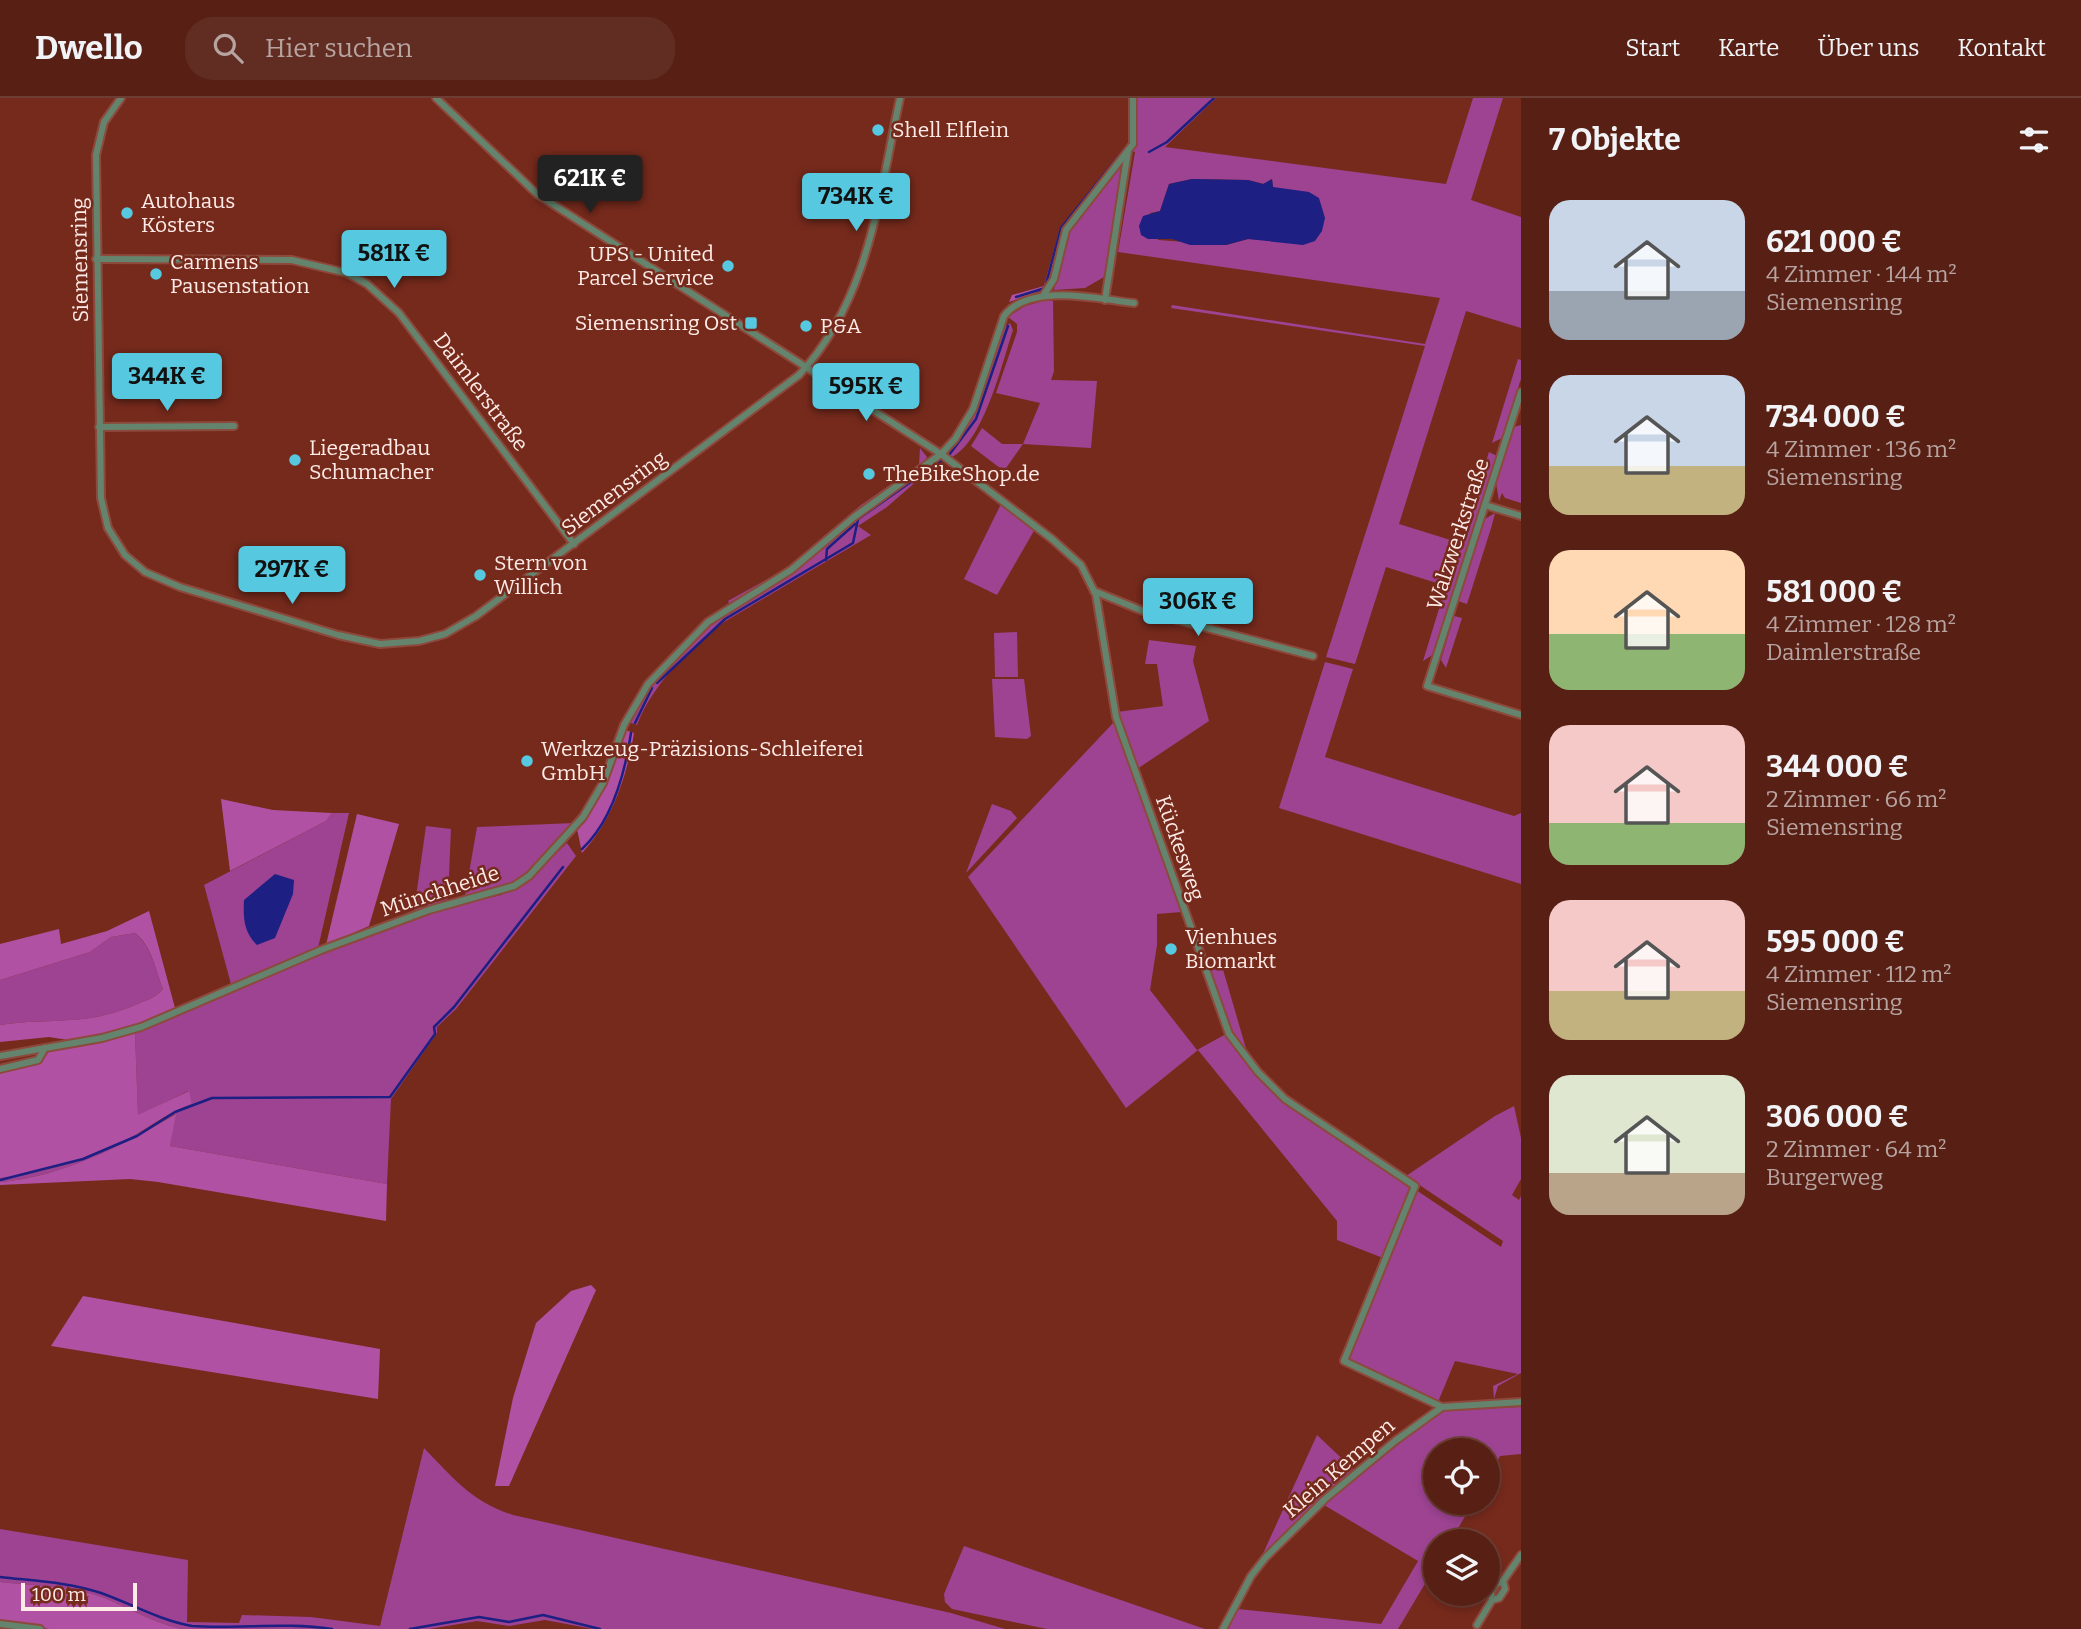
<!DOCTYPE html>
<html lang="de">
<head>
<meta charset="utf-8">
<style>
	body { margin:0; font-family:Bitter,serif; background:#612d22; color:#f1f3f6; height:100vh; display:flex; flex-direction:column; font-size:26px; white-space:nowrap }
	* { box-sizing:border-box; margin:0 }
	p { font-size:23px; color:#b7a3a0 }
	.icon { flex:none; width:38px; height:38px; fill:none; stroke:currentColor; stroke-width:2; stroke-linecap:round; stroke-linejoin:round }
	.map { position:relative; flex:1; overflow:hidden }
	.side { display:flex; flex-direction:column; background:#582015; width:560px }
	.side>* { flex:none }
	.tools { position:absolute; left:1423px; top:1340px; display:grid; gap:14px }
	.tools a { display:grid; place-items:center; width:77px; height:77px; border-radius:50%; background:#582015; box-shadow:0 4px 10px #0003,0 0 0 2px #6d3e34; font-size:35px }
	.scale { position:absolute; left:21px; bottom:18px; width:116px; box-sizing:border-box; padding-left:7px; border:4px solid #feebe7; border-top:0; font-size:19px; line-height:24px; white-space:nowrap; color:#feebe7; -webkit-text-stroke:5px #762a1c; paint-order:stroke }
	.price { position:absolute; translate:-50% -60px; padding:0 16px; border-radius:7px; background:#56c9e0; color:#111; font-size:23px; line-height:46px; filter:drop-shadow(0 2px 4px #0008) }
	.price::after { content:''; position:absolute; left:50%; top:42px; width:21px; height:16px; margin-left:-10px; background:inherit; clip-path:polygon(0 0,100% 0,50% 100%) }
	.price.selected { background:#222; color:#fff }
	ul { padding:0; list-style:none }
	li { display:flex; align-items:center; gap:21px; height:175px; padding:0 28px }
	li span { display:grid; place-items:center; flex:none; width:196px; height:140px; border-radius:21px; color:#555 }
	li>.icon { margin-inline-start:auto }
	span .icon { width:84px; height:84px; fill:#fffc; stroke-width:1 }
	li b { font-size:30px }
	h2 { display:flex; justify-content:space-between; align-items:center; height:84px; padding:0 28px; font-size:30px }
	header { display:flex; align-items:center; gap:42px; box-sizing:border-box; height:98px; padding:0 35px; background:#582015; border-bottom:2px solid #6d3e34 }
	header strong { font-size:33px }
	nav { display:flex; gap:38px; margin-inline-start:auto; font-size:24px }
	.search { width:490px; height:63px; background:#612d22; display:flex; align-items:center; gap:18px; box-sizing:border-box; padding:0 24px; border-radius:28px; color:#b7a3a0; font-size:26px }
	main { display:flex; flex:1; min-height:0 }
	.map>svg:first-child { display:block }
	.green { fill:#9d4392; fill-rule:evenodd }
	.forest { fill:#b151a4 }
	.water { fill:#1e1f83 }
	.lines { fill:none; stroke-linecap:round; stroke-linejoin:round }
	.stream { stroke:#1e1f83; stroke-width:2.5 }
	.minor-casing { stroke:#8c493c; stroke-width:10 }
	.minor { stroke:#65846d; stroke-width:6 }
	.poi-dot { fill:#56c9e0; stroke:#762a1c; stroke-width:2.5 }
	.labels { text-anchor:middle; stroke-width:5; stroke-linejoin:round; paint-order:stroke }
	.poi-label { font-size:21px; fill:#feebe7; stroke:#762a1c; text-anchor:start }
	.street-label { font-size:21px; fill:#feebe7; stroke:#762a1c }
</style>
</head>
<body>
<header>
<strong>Dwello</strong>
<div class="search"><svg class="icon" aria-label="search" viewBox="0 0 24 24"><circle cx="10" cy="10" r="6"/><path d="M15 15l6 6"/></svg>Hier suchen</div>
<nav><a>Start</a><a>Karte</a><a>Über uns</a><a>Kontakt</a></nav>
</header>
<main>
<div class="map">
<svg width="1521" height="1531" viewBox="0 0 1521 1531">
	<rect width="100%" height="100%" fill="#762a1c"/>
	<g class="green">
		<path d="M1136,0H1216L1165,49L1446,86L1473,0H1503L1471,102L1521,119V230L1466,213L1399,426L1460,445L1489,354L1497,358L1434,556L1423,563L1446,488L1386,469L1355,566L1326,559L1425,248L1171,210L1172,207L1425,246L1440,200L1118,154L1135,54L1131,53L1138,45ZM1192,81L1248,82L1264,86L1272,81L1273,89L1279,91L1269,142L1248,141L1226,147L1158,142L1150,115L1160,113L1169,86Z"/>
		<path d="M1126,59L1104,179L1085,190L1054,192L1068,134Z"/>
		<path d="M1043,203H1053L1054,273L1051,282L1097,283L1091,350L1023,346L1004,373L971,348L982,330L1002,346H1023L1040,305L996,295L1017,234V226L1008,219L1025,208Z"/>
		<path d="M1010,225L1013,232C1002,265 984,345 950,360L947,357L966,329L1002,231Z"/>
		<path d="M1518,261L1521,262V281L1502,340L1492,345Z"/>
		<path d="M1521,327V405L1505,400L1502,395L1499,403L1496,385L1514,329Z"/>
		<path d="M920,350L927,359L921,369L862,409L785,474L729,505L728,503L784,472L861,407L919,367Z"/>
		<path d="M942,361L887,409L858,428L871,437L724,524C689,552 653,585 637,627L629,624L649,588L708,528L802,467L867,414Z"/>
		<path d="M1001,406L1035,431L997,497L964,481Z"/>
		<path d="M1495,415L1492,427L1467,506L1458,503L1485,421Z"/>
		<path d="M1454,518L1462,520L1446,570L1441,562Z"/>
		<path d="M1017,534L1018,579H995L994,535Z"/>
		<path d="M1149,542L1196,548L1193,563L1209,623L1137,671L1117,614L1163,608L1157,566H1145Z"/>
		<path d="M1325,564L1353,571L1325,659L1514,718L1521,715V786L1279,710Z"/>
		<path d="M992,581H1024L1031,638L1027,641L995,639Z"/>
		<path d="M1114,624L1181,814L1157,816V847L1150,892L1197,952L1226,936L1264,986L1290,1009L1412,1090L1383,1160L1337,1142V1123L1198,952L1126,1010L968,779Z"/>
		<path d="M992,706L1011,713L1017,720L966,775Z"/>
		<path d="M332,715H349L318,850L231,886L204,787L326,723Z"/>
		<path d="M574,725L519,782L465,798L477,729Z"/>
		<path d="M426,728L451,731L448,801L414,813Z"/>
		<path d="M567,745L576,758L456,911L437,929V935L391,1001L387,1086L170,1048L175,1016C123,1048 62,1079 0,1084V1080C44,1077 96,1058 135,1037C154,1027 171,1014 192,1006L188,993L138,1018L135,934L372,834L451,809L501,797L523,787Z"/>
		<path d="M135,835C152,849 155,871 163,891C156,899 150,901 140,905C87,929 55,919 0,927V882L90,854L111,839Z"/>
		<path d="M1222,868L1247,954L1231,934L1208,872Z"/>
		<path d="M1514,1008L1521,1040V1081L1512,1097L1519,1102L1521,1098V1275L1498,1288L1494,1301L1493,1288L1518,1276L1455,1263L1438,1304L1348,1261L1416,1092L1501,1149L1503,1143L1406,1078L1495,1018Z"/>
		<path d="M1521,1309V1356L1500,1358L1488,1380V1353H1435V1405H1473L1450,1444H1435V1469L1398,1531H1227L1238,1511L1381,1526L1418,1463L1324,1407L1437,1315L1448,1312Z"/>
		<path d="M1317,1337L1353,1371L1261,1460Z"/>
		<path d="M424,1350C453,1380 472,1404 513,1417L951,1515L1005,1531H593L545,1522L509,1528L477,1523L429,1531H182C153,1525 130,1510 102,1499C69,1487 34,1488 0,1484V1431L188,1462L187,1524L239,1525L242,1517L311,1519L380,1528Z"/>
		<path d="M964,1448L1205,1531H1047L952,1511L945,1504L944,1496Z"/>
	</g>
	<g class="forest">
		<path d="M1124,50L1063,131L1046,191L1009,204L1012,197L1044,188L1060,130Z"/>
		<path d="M625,632L634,635C627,678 612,723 582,755L577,731L606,683Z"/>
		<path d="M221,701L273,712L332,715L326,723L230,773Z"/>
		<path d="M357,716L399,726L369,828L326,847Z"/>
		<path d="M149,813L175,910L115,935L68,942L49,939L0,944V927C55,919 87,929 140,905C150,901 156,899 163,891C155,871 152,848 135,835L111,839L90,854L0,882V846L59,831L61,846L107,833Z"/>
		<path d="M135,934L138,1017L189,993L192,1006C171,1013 154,1026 135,1037C96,1058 44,1077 0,1080V973L41,963L50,952L116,940Z"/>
		<path d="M176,1016L170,1048L387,1086L386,1123L158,1084L130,1081L0,1087V1084C62,1079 124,1047 176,1016Z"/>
		<path d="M591,1187L596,1192L509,1388H495L513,1300L536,1225L571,1193Z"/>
		<path d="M83,1198L380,1251L378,1301L51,1248Z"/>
		<path d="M0,1484C34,1488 69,1487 102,1499C130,1510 153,1525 182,1531H49L0,1523Z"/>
	</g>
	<g class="water">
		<path d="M1192,81L1248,82L1263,86L1272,81L1273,89L1309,94L1319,100L1325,120L1322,133L1315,143L1303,147L1248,141L1226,147H1190L1172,141H1148L1141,137L1139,128L1143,118L1160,113L1169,86Z"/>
		<path d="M275,776L294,782L293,796L275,840L257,847C244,834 243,821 244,802Z"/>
	</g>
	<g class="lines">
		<g class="stream">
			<path d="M1149,54L1167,44L1214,0"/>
			<path d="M1016,199L1045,190L1061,130L1126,49"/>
			<path d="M949,357L976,321L1008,228"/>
			<path d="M826,462L827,451L855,426"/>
			<path d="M657,585L725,521L853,445L858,421L942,362"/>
			<path d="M635,625L652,590"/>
			<path d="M582,751C612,723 625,675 631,635"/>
			<path d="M0,1082L83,1061L137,1038L175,1014L212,1000L390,999L435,936L434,929L454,909L563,769"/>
			<path d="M0,1479C35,1483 68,1484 101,1495C132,1506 159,1522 192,1528C238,1531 286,1524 332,1531"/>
			<path d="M410,1531L479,1519L509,1524L543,1517L600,1531"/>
		</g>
		<g class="minor-casing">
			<g id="minor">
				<path d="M121,0L104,24L96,57L101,400L108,430L125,457L145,474L180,489L338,537L380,546L419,543L445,536L476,518L799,277C870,201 879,97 900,0"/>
				<path d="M436,0L537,96L941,356L1052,441L1081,467L1096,497L1116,619L1229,936L1258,974L1285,1001L1415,1088L1344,1263L1442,1309"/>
				<path d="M96,161L292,162L347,175L367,186L399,215L574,446"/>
				<path d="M1043,198L1054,181L1066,132L1133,46V0"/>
				<path d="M1105,202L1128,53"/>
				<path d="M1521,294L1427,588L1521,617"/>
				<path d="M99,329L234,328"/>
				<path d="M1485,407L1521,418"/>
				<path d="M1094,493L1143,513L1313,558"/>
				<path d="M0,958L102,940L141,929L321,852L429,812L514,788L529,778L583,719L603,685L624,627L648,586L708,524L791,472L854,419L941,356L955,341L973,311L1004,218C1030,184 1097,201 1134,205"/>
				<path d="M0,971L38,962L45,950"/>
				<path d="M1492,1502L1499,1500L1505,1491L1503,1483"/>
				<path d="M0,1526L40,1531"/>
				<path d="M1477,1527L1492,1502L1491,1494L1496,1486L1503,1483L1521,1457"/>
				<path d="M1223,1531L1251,1478L1266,1459L1325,1401L1395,1343L1442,1309L1521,1304"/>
			</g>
		</g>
		<use href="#minor" class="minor"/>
	</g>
	<g class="poi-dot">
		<circle cx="878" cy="32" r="7"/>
		<circle cx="127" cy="115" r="7"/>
		<circle cx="728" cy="168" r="7"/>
		<circle cx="156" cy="176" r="7"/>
		<rect x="744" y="218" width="14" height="14" rx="3.5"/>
		<circle cx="806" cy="228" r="7"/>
		<circle cx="295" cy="362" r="7"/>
		<circle cx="869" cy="376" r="7"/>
		<circle cx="480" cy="477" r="7"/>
		<circle cx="527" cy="663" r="7"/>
		<circle cx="1171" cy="851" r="7"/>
	</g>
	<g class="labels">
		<g class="poi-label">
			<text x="892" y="39">Shell Elflein</text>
			<text x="141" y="110">Autohaus<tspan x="141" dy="24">Kösters</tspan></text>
			<text x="714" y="163" text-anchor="end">UPS - United<tspan x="714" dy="24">Parcel Service</tspan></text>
			<text x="170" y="171">Carmens<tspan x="170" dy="24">Pausenstation</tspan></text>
			<text x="737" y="232" text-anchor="end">Siemensring Ost</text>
			<text x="820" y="235">P&amp;A</text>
			<text x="309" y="357">Liegeradbau<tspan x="309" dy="24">Schumacher</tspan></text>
			<text x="883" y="383">TheBikeShop.de</text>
			<text x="494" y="472">Stern von<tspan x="494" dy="24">Willich</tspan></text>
			<text x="541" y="658">Werkzeug-Präzisions-Schleiferei<tspan x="541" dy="24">GmbH</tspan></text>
			<text x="1185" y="846">Vienhues<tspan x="1185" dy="24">Biomarkt</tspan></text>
		</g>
		<g class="street-label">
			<text transform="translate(80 162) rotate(-91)" y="7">Siemensring</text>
			<text transform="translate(481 294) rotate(53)" y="7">Daimlerstraße</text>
			<text transform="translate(614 395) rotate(-37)" y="7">Siemensring</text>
			<text transform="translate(1458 436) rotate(-72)" y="7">Walzwerkstraße</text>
			<text transform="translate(1180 750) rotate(71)" y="7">Kückesweg</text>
			<text transform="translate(440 793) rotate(-18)" y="7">Münchheide</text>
			<text transform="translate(1339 1370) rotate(-41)" y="7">Klein Kempen</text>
		</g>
	</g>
</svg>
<div class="tools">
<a><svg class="icon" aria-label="locate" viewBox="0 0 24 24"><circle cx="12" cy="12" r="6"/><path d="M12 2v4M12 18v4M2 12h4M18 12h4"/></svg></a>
<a><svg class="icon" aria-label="layers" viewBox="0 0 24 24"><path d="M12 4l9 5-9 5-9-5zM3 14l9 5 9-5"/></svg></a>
</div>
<div class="scale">100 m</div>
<b class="price selected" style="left:590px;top:117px">621K €</b>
<b class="price" style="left:856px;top:135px">734K €</b>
<b class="price" style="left:394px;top:192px">581K €</b>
<b class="price" style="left:167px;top:315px">344K €</b>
<b class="price" style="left:866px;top:325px">595K €</b>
<b class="price" style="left:292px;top:508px">297K €</b>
<b class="price" style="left:1198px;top:540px">306K €</b>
</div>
<section class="side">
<h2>7 Objekte<svg class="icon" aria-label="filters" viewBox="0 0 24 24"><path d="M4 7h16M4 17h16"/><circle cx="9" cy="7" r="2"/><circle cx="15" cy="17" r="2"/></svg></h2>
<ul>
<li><span style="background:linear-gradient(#c9d6e8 65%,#9aa5b1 0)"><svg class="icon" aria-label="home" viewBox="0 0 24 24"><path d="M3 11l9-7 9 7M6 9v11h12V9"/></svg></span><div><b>621 000 €</b><p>4 Zimmer · 144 m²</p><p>Siemensring</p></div></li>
<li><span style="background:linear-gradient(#c9d6e8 65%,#c2b280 0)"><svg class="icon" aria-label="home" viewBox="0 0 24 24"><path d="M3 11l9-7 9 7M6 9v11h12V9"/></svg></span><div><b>734 000 €</b><p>4 Zimmer · 136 m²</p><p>Siemensring</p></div></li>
<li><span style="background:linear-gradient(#ffd9b3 60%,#8fb573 0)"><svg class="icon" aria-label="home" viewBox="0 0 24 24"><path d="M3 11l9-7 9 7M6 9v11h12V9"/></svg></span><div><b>581 000 €</b><p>4 Zimmer · 128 m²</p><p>Daimlerstraße</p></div></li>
<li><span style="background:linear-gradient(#f6c9c9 70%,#8fb573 0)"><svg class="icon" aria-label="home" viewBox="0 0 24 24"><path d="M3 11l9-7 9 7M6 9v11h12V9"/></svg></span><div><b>344 000 €</b><p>2 Zimmer · 66 m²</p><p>Siemensring</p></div></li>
<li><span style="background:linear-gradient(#f6c9c9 65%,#c2b280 0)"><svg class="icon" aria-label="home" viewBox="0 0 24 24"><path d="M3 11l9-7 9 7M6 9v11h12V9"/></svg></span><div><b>595 000 €</b><p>4 Zimmer · 112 m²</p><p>Siemensring</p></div></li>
<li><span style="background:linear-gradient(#dfe7d0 70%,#b9a48a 0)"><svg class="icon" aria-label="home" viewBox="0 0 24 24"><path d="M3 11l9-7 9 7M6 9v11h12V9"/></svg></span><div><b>306 000 €</b><p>2 Zimmer · 64 m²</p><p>Burgerweg</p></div></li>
</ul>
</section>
</main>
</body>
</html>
